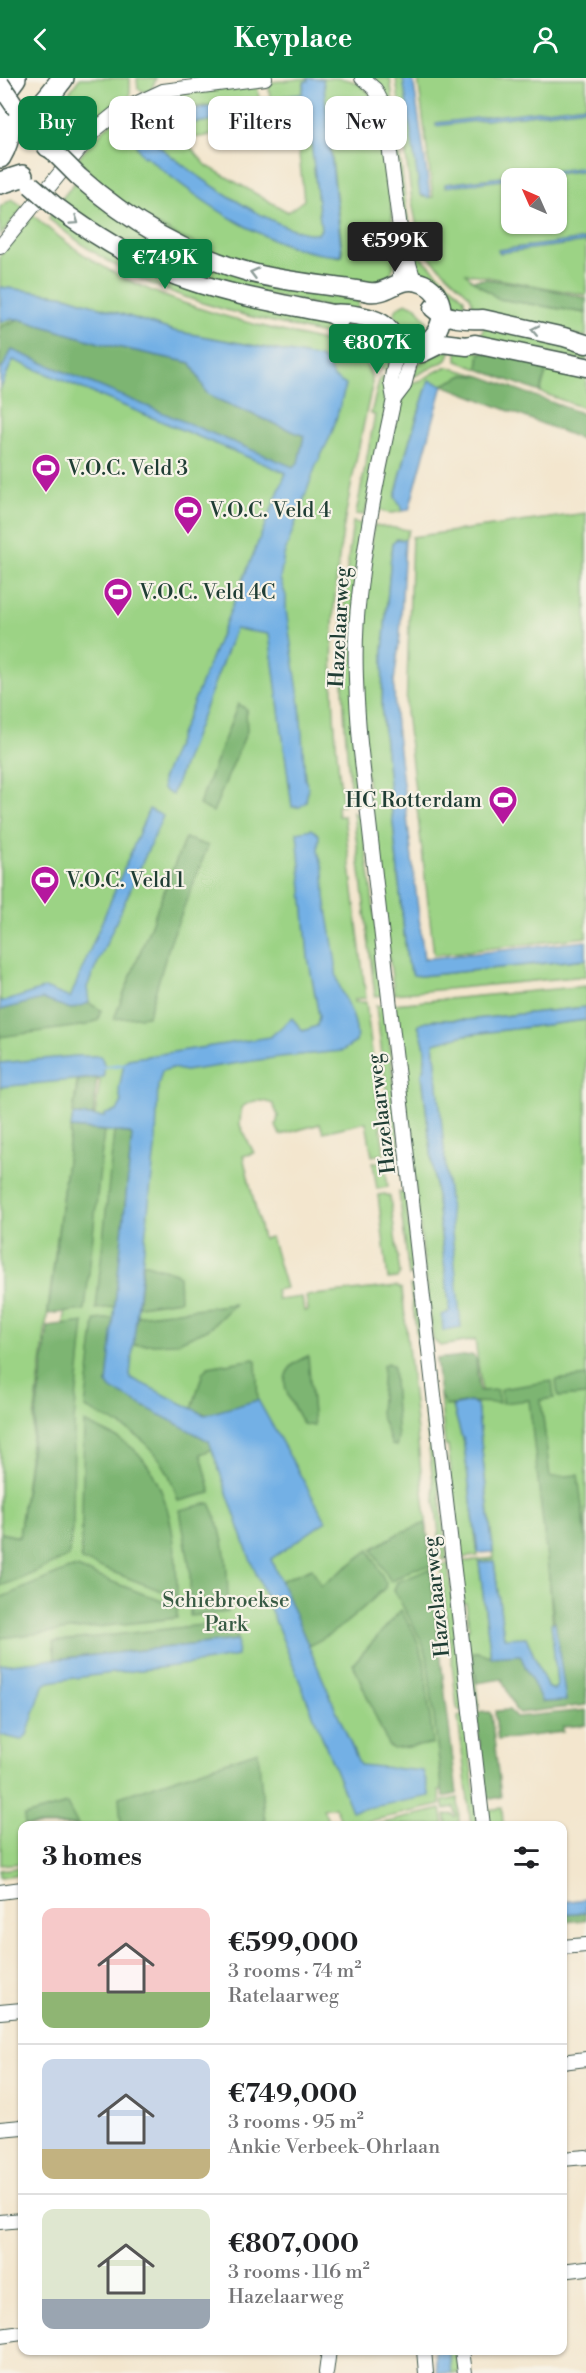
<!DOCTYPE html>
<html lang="en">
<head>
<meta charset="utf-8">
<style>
	body { margin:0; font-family:"Libre Bodoni",serif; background:#f6f6f6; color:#202124; height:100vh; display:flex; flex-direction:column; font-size:22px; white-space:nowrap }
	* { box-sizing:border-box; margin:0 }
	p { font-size:20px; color:#757577 }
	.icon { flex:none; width:33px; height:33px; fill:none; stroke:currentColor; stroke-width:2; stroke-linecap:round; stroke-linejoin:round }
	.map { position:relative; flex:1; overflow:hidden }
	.details { position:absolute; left:18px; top:1743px; width:549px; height:534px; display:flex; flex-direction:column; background:#fff; border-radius:12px; box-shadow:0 2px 4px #0004 }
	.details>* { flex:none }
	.guide { position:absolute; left:18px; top:18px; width:550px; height:54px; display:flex; gap:12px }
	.needle { width:39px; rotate:315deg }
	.buttons { position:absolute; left:501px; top:90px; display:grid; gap:12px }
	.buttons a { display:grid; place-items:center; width:66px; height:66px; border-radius:12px; background:#fff; box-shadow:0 2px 4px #0004; font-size:30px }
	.price { position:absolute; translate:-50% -51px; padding:0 14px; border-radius:6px; background:#0b8043; color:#fff; font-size:20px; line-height:39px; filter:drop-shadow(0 2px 3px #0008) }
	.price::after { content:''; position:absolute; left:50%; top:36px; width:18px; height:14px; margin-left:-9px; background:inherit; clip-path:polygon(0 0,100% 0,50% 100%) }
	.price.current { background:#222; color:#fff }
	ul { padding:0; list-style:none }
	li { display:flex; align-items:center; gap:18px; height:150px; padding:0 24px }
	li+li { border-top:2px solid #e0e0e0 }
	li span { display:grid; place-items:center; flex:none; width:168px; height:120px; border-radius:12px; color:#555 }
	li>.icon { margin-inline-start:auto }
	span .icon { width:72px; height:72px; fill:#fffc; stroke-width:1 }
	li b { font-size:26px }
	h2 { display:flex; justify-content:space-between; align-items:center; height:72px; padding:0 24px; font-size:26px }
	.chip { padding:0 21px; border-radius:12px; background:#fff; box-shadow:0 2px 4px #0004; font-size:21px; line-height:54px }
	.chip.current { background:#0b8043; color:#fff }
	header { display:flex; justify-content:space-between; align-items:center; height:78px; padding:0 24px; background:#0b8043; color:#fff; font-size:27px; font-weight:700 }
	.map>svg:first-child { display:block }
	.green { fill:#9cd385; stroke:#5e885c; stroke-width:1.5; fill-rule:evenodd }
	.forest { fill:#7db572; stroke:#4e7953; stroke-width:1.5 }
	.water { fill:#73b0e5; stroke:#49768c; stroke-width:1.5 }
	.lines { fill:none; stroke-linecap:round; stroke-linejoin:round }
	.stream { stroke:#73b0e5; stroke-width:3 }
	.minor-casing { stroke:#3f564b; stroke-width:16 }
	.major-casing { stroke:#3f564b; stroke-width:21 }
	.highway-casing { stroke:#3f564b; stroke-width:24 }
	.minor { stroke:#fff; stroke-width:14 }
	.major { stroke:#fff; stroke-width:18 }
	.highway { stroke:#fff; stroke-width:21 }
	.major-bridge-casing { stroke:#3f564b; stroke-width:21; stroke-linecap:butt }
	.major-bridge { stroke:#fff; stroke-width:18 }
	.oneway { stroke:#8f9e9a }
	.labels { text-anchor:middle; stroke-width:4.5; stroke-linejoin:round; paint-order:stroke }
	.poi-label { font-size:21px; fill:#1f3d34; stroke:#f7f3e8; text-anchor:start }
	.street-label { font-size:21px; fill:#1f3d34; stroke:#f7f3e8 }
	.park-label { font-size:21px; fill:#385b44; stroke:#f7f3e8 }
</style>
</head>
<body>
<header><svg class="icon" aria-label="back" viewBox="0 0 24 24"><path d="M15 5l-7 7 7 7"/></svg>Keyplace<svg class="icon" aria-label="person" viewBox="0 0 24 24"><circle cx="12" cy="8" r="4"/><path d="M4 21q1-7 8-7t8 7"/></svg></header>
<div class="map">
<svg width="586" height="2295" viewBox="0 0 586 2295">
	<rect width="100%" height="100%" fill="#f7f3e8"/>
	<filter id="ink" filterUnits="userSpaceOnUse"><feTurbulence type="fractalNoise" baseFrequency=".0167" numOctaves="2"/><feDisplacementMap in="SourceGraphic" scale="12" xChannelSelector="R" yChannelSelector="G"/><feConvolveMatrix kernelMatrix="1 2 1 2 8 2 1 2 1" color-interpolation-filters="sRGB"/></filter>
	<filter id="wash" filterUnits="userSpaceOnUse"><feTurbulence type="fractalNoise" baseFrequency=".008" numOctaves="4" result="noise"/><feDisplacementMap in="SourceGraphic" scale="24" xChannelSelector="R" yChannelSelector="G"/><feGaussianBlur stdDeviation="1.35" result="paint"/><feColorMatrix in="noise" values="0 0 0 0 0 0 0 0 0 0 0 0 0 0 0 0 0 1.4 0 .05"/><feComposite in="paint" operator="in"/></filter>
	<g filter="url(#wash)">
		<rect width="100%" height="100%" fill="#f3e6ce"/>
		<g class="green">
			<path d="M80,0H130V21L111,32L109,31L87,52L68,74L61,67L60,68L50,48L52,37Z"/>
			<path d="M137,0H156V1L151,12L146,14L138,11Z"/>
			<path d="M308,0V3L304,4L302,16L281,19L285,35L304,33L308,37L321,151L318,156C276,157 186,91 154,64V59C168,41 226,44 248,39L249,37L239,24C215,28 146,30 135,53L146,77L181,105L227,136L290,168L340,179L343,177L323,2H319V0C349,0 361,0 377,26L392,134L394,188L388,202L380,207L297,199L209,174L136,136L87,95L89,93L77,82C89,67 101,53 116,41C155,12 209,13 255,6L258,10L261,51L183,61L207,88L288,134L304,122L298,67L281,49L273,50L269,10L271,4Z"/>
			<path d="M370,0H390L407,135L415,170L422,180L464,220L465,231L448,223L416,190L402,135L389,31Z"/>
			<path d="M396,0H403L422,119H433L418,0H586V217L466,195L472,202L499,221L586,235V259L471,232L472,223L469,217L426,176L420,164L412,124ZM512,100H556V146H512Z"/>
			<path d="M75,104L97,122L294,209L359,223L357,235L242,212L142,177L60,123Z"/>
			<path d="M12,121L24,129L0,158V129Z"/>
			<path d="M51,135L89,161L291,234L364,251C379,260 391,277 390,294C372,290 369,272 353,263C284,246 210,233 145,203C111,187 78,165 49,141Z"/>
			<path d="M33,137C125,222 230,240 347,269C361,275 373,292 372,308C359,367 346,427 338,487C328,567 332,647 343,727L337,728L338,738H344L366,920L355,921V924H366L384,1076L372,1078L366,1044L323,1054L320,1046L280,1057L276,1048L278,1038L273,1026C260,1021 252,1021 241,1030L240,1047L254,1075L243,1078L263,1161L271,1159L286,1210L276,1212L278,1222L302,1219L304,1233L308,1232L306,1218L397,1208L402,1211L454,1711L439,1713L441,1727L352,1747H343L335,1729L323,1731L330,1747H265V1740L209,1748H22V1785L1,1787L0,1459L31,1465L100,1002L77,1004L19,1459L0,1455V221L332,299L305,277L174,253L66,218L0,209V178Z"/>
			<path d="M407,225L417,229L427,244L419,252L412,255L403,251L394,236L398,229Z"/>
			<path d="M484,248L586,271V284L481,260Z"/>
			<path d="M457,270L480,274L478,291L457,283Z"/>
			<path d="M451,271L447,282L413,299C416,278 433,278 451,271Z"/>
			<path d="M549,285L586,293V331L540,314Z"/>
			<path d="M448,289L481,298L464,297L443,307L429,302L408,368L395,419L402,430V433C393,436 384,436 377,430L391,360L408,304C423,307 433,291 448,289Z"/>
			<path d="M382,299L389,300L383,352L365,437L356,436L375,337L371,336L379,303Z"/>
			<path d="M586,435V859L434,877L406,634L412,459Z"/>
			<path d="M353,444L363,446L360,719L352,726C341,628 338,542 353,444Z"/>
			<path d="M374,447L409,452L405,462L397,461L392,465L383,573L382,635L407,884L413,896L421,898L586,881V898L394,916L365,686L360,550Z"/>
			<path d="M353,734L362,740L385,917L375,918Z"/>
			<path d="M586,908V929L466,942H432L418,947C425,965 428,978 422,997L452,1251L460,1250L434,965L465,957L586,942V1619L549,1497L557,1608L555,1612L547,1609L526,1559L504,1561L494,1483L479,1484L491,1579L478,1574L472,1575L479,1630H475L466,1552L469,1551L466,1525H463L459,1484L494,1480L477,1327L473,1325L483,1324L475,1262L441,1268L433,1262L394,926Z"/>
			<path d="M386,927L400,1071L394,1075L376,928Z"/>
			<path d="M382,1084L385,1087L388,1109L377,1111L373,1085Z"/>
			<path d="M399,1114L405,1116L414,1195L409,1198Z"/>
			<path d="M385,1116L390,1119L400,1196L397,1200L388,1201L378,1117Z"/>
			<path d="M410,1207L416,1210L425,1272L419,1273Z"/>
			<path d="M425,1282L447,1481L442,1482L419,1284Z"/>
			<path d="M440,1317L446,1327L453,1328L461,1357L463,1359L478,1478L458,1480L455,1458L458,1457L455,1431H453L448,1394H451L448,1368H445Z"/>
			<path d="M448,1485L464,1632L460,1633L457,1630L441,1488Z"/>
			<path d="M465,1636L478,1747H471L458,1639Z"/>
			<path d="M458,1720L459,1744L457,1746L447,1747L445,1737L453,1736L454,1739L456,1738L454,1729L445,1732L443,1723Z"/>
			<path d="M502,1730L503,1746L489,1747L487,1732Z"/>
			<path d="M441,1731L444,1747H372H375Z"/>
			<path d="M22,1789V1796L0,1799V1792Z"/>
			<path d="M448,2273H458L460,2295H451Z"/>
		</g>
		<g class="forest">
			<path d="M486,201L535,208L586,220V235L499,221L472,202Z"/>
			<path d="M19,241L103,266L191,285L206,314L214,320L304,358L298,386L293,389L283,386L12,272L0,294V249Z"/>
			<path d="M480,274L549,285L540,314L478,291Z"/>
			<path d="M464,297L481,298L586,337V363L443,307Z"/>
			<path d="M238,626L246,631L247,653L213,734L199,727Z"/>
			<path d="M185,760L208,768L170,865L148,938L114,941Z"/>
			<path d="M42,921L71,931L89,925L101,932L98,942L87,947L0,959V932Z"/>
			<path d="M97,1000L93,1038L73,1037L78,1002Z"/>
			<path d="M71,1050L104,1053L85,1232L48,1236Z"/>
			<path d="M114,1054L130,1055L132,1058L115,1229L96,1231Z"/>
			<path d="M143,1185L176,1195L179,1198L180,1222L138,1228Z"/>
			<path d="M235,1226L210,1250L176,1265L132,1267L137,1238Z"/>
			<path d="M114,1240L107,1306L209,1363L212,1371L201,1376L211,1415L178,1423C162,1365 135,1354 85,1330L95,1242Z"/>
			<path d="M84,1244L74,1343L73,1444L69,1478L21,1501L0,1508V1455L19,1459L48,1249Z"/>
			<path d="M472,1277L476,1281L479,1313L497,1312L499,1325L470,1324L446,1328L440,1317L436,1281Z"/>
			<path d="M308,1278L314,1348L303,1346C288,1319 269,1294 308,1278Z"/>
			<path d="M254,1281L256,1283L258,1322L210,1338L192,1331L203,1294L208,1289Z"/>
			<path d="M387,1285L393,1288L398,1362L396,1368L392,1367L380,1336L383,1288Z"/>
			<path d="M586,1298V1317L558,1319L556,1302Z"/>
			<path d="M552,1303L554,1320L541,1322L550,1399L578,1397L586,1459V1627L519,1635L515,1631L502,1601L477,1605L472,1574H478L491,1578L520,1577L542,1624L566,1623L554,1544L529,1322L502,1325L501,1311Z"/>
			<path d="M84,1344C101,1353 123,1360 137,1374C172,1411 177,1471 177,1519L81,1482Z"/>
			<path d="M210,1425C227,1460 228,1495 228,1534L190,1538V1492L180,1432Z"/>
			<path d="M426,1445L431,1488L413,1491L391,1504L372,1471L399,1455Z"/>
			<path d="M369,1472L386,1505L385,1510C361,1532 338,1555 308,1568L280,1503L312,1490L321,1508Z"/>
			<path d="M77,1490L177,1529V1540L0,1560V1520L69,1491Z"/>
			<path d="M430,1491L457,1716L443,1719L427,1578L421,1562L394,1512L397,1504Z"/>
			<path d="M401,1532L415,1557L424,1582L433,1666L393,1671L388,1667L353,1586Z"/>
			<path d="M228,1544L234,1545L238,1562L55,1581L53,1564Z"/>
			<path d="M509,1632L516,1639L586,1632V1647L563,1649V1654L498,1662L495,1636L496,1633Z"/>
			<path d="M489,1634L491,1636L501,1719L491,1721L486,1719L476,1635Z"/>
			<path d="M258,1673L265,1747H121L119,1719Z"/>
			<path d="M67,1726L78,1747H25L24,1738Z"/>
			<path d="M586,1834V1842L563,1844V1836Z"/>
		</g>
		<g class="water">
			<path d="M308,0L323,1L342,178C274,177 196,121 146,78L144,79C136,69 131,61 137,49L143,44L164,35L248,24V39C226,44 168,41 154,59V64C185,91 278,157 318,156L321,151L308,37L304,33L285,35L280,25L281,19L302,16L305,3H308Z"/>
			<path d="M403,0H413L430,118L428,120L420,116Z"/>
			<path d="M586,27V30L436,48V45Z"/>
			<path d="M586,89V92L445,109V106Z"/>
			<path d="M586,161V164L499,175L498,172Z"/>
			<path d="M0,209L66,218L174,253L320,280L328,286L333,299L346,307L332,355L315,390L284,477L280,501L286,518V532L300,627L305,701L308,709L306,724L300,729H292L269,556L235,551L172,717L163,711L162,702L286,395L13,282L0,312V294L12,272L293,389L298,385L304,358L214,320L206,314L191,285L103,266L19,241H11L0,244Z"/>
			<path d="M429,302L443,307L409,432L402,433V430L395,419L408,368Z"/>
			<path d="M397,461L405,462L400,558L394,604L395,639L424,881L586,863V881L420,898L413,897L407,884L382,635L383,573L392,465Z"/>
			<path d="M149,731L163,738L87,909L89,925L71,931L42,921L0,932V923H7L45,910L70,920Z"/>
			<path d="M312,751L319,757L318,773L324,794L325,819L336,886C333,912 361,936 356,964L342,973L280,979L185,993L172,990L162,993L158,1007L156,1061L130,1297L131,1300L205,1337L258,1322L326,1443L271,1481L360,1687L423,1693L430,1718L352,1733L249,1478L209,1363L113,1312L107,1306L132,1058L130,1055L71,1050L73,1037L105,1039V1036L117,1033L121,1025L119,1011L124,985L128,981L270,959L292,940L303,953L317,948L319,938L308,879L297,754Z"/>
			<path d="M586,929V942L465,957L434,965L461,1250L443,1253L442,1237L449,1234V1225L422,996C428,978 425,965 418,947L432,942H466Z"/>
			<path d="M76,978H101L104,986V999L0,1009V985Z"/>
			<path d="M470,1324L477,1327L493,1474L478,1475L463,1360L461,1357L453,1328Z"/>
			<path d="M494,1483L504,1560L526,1559L547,1609L554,1612L557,1607L551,1545L555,1544L566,1623L542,1624L520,1577L491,1579L479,1484Z"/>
			<path d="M238,1562L237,1578C175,1591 111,1593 49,1604L43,1608L27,1657L21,1662L0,1657V1587Z"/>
			<path d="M586,1821V1834L563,1836V1824Z"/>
			<path d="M434,2273H448L451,2295H437Z"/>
		</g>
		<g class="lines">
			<path class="stream" d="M100,989L127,986"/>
		</g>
	</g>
	<g filter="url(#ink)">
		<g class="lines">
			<g class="minor-casing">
				<g id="minor">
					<path d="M362,0L375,11L384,29L401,158L414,203"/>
					<path d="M0,169L95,52L116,35L163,13L265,0"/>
					<path d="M400,204V163"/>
					<path d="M397,273L391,304L394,321C380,386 366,452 359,519C353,567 356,616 360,665L483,1748"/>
					<path d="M394,321L404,308L412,276"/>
					<path d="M0,1814L22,1811"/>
					<path d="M562,1869L586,1867"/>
					<path d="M0,1934L22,1932"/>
					<path d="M562,1984L586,1981"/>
					<path d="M0,2051L22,2049"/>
					<path d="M562,2081L586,2079"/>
					<path d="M0,2144L22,2142"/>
					<path d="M562,2193L586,2190"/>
					<path d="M0,2258L22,2255"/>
					<path d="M424,2272L426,2295"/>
					<path d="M462,2272L465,2295"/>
					<path d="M326,2295L329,2272"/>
				</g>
			</g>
			<g class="major-casing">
				<g id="major">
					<path d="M17,31L33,53L53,73"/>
					<path d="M79,99C128,143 188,178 252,195C290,205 330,207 369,214C390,217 400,195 424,206C450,218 446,258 420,267C398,274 396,257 384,247C376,239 342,234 332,236"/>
					<path d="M55,128C95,158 140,186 188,202C234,218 284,226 332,236L340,241"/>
					<path d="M433,230C444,241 469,242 483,241L564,259L586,266"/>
					<path d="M422,275L442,265L467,268L475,266L586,289"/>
				</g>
			</g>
			<g class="highway-casing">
				<g id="highway">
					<path d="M0,20L15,0"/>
					<path d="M46,22L44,41L48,68"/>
					<path d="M0,23C11,42 12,59 0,79"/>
					<path d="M0,43C27,53 48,19 63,0"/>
					<path d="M0,105L22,98"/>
				</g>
			</g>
			<use href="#minor" class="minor"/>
			<use href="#major" class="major"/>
			<use href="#highway" class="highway"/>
			<g class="major-bridge-casing">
				<g id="major-bridge">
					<path d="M0,6L17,31"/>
					<path d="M56,76L79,99"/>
					<path d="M31,107L55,128"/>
				</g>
			</g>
			<use href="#major-bridge" class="major-bridge"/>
		</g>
		<defs><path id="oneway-chevron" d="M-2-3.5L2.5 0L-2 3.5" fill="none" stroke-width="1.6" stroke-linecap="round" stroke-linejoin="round" transform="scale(1.5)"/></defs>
		<g class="oneway">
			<use href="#oneway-chevron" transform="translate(75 143) rotate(34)"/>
			<use href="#oneway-chevron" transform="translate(254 195) rotate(-165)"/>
			<use href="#oneway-chevron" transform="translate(535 252) rotate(-168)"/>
		</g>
	</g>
	<defs>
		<g id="stadium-pin" transform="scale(1.5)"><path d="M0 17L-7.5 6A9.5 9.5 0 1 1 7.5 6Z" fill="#b5179e" stroke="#f7f3e8"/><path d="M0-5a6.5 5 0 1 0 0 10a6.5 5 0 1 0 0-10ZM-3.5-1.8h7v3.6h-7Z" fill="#fff"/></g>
	</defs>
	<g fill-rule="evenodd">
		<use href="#stadium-pin" x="46" y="390"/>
		<use href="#stadium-pin" x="188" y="432"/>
		<use href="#stadium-pin" x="118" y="514"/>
		<use href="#stadium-pin" x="503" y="722"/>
		<use href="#stadium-pin" x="45" y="802"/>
	</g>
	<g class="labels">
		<g class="poi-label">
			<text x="67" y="397">V.O.C. Veld 3</text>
			<text x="209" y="439">V.O.C. Veld 4</text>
			<text x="139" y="521">V.O.C. Veld 4C</text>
			<text x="482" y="729" text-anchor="end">HC Rotterdam</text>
			<text x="66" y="809">V.O.C. Veld 1</text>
		</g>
		<g class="street-label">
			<text transform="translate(339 549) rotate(-87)" y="7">Hazelaarweg</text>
			<text transform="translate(381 1036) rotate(-97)" y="7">Hazelaarweg</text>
			<text transform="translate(436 1519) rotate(-96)" y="7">Hazelaarweg</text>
		</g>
		<g class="park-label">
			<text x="226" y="1529">Schiebroekse<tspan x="226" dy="24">Park</tspan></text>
		</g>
	</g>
</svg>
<div class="buttons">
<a><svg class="needle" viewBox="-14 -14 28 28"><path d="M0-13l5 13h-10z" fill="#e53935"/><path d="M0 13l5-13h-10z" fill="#757577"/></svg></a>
</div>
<b class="price current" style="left:395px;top:195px">€599K</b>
<b class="price" style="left:165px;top:212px">€749K</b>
<b class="price" style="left:377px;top:297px">€807K</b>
<div class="guide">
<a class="chip current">Buy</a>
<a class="chip">Rent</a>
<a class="chip">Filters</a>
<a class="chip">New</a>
</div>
<section class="details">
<h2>3 homes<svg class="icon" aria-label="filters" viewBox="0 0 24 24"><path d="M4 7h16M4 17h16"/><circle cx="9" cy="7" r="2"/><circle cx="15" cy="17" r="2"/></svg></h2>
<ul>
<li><span style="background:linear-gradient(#f6c9c9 70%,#8fb573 0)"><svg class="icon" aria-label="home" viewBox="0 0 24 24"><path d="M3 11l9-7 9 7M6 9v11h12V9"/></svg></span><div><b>€599,000</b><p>3 rooms · 74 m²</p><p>Ratelaarweg</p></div></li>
<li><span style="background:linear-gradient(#c9d6e8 75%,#c2b280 0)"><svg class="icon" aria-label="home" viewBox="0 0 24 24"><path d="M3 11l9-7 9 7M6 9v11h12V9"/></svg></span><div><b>€749,000</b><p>3 rooms · 95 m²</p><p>Ankie Verbeek-Ohrlaan</p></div></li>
<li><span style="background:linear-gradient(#dfe7d0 75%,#9aa5b1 0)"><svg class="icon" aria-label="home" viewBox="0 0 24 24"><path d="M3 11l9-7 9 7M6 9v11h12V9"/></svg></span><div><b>€807,000</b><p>3 rooms · 116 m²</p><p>Hazelaarweg</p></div></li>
</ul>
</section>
</div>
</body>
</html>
